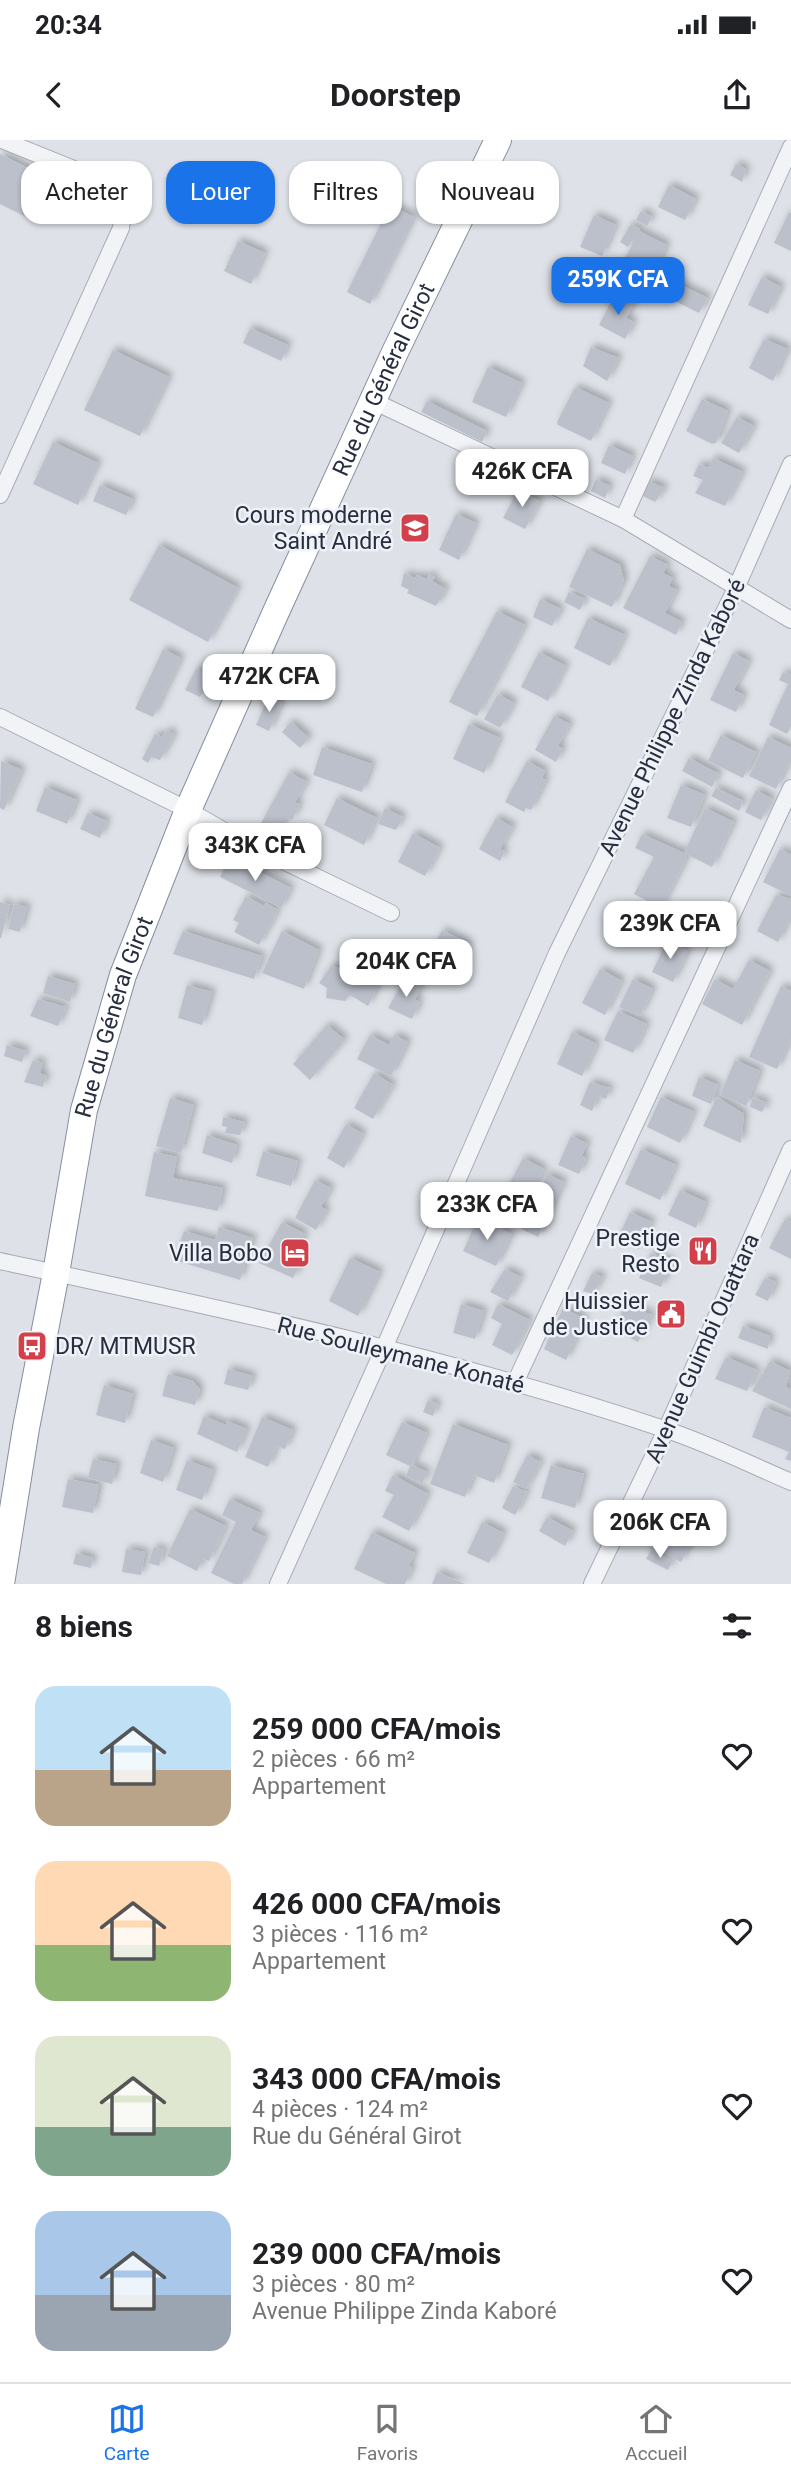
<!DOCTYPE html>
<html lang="fr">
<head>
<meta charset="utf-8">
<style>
	body { margin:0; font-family:Roboto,sans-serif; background:#f6f6f6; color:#202124; height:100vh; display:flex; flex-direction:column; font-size:26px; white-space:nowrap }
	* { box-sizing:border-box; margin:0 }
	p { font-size:23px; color:#757577 }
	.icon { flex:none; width:38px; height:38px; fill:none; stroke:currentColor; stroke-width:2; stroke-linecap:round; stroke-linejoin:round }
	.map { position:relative; height:1444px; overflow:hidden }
	.details { display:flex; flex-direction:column; background:#fff; flex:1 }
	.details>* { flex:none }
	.guide { position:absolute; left:21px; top:21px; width:749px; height:63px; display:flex; gap:14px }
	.price { position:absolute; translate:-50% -60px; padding:0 16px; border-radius:14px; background:#fff; color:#222; font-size:23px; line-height:46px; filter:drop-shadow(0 2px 4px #0008) }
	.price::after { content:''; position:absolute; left:50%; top:42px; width:21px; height:16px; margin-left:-10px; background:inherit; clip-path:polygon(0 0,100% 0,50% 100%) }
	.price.active { background:#1a73e8; color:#fff }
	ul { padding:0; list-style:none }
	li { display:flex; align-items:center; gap:21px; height:175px; padding:0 35px }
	li span { display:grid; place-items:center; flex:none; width:196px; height:140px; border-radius:21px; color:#555 }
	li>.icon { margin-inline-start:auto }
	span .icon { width:84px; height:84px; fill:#fffc; stroke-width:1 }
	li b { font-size:30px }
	h2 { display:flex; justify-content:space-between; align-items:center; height:84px; padding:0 35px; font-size:30px }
	.chip { padding:0 24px; border-radius:21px; background:#fff; box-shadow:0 2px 5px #0004; font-size:24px; line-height:63px }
	.chip.active { background:#1a73e8; color:#fff }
	.status { display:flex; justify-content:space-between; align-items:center; height:49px; padding:0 35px; background:#fff; direction:ltr }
	.status svg { height:19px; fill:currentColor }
	header { display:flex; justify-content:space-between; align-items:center; height:91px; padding:0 35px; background:#fff; font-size:32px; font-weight:700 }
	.menu { display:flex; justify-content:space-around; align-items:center; height:98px; border-top:2px solid #e0e0e0; background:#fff; font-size:19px; color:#757577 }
	.menu a { display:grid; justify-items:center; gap:4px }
	.menu .active { color:#1a73e8 }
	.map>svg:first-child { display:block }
	.building { fill:#bcc0cb; filter:url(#shadow) }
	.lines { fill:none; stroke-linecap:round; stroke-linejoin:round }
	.minor-casing { stroke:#a7acb6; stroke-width:18 }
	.trunk-casing { stroke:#868e9f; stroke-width:28 }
	.minor { stroke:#f1f3f7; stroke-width:16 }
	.trunk { stroke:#fff; stroke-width:26 }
	.labels { text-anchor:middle; stroke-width:5; stroke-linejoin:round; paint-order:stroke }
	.street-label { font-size:23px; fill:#272e40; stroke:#eef1f6 }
	.poi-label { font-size:23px; fill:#272e40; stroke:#eef1f6; text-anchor:end }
</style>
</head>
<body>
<div class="status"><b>20:34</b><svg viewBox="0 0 49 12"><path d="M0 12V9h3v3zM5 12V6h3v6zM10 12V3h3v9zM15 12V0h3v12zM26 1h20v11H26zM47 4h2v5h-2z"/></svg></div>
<header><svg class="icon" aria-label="back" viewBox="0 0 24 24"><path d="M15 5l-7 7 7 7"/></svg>Doorstep<svg class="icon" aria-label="share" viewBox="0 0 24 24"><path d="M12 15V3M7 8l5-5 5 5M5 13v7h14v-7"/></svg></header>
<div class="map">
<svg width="791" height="1444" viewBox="0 0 791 1444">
	<defs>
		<filter id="shadow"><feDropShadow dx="4" dy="-4" stdDeviation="3.5" flood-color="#0004"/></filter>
	</defs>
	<rect width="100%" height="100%" fill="#dee2e8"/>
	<g class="building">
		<path d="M0,14L52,40L32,80L0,64Z"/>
		<path d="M736,24L746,29L742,42L730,35Z"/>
		<path d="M669,45L696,59L685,80L658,67Z"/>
		<path d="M390,65L414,77L370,164L347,152Z"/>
		<path d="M641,71L652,77L647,86L636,80Z"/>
		<path d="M789,72L791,73V111L774,103Z"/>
		<path d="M594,75L616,85L602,116L580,107Z"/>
		<path d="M631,84L640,89L628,107L620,102Z"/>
		<path d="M639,91L667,105L654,132L708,158L699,173L618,133Z"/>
		<path d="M238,101L265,113L251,144L224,131Z"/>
		<path d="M762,137L781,147L768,174L748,165Z"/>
		<path d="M614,156L634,163L626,178L634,182L625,199L599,185Z"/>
		<path d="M250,188L288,205L281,221L243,203Z"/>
		<path d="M764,199L788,209L773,241L749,228Z"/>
		<path d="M591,207L619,218L607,241L583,226Z"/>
		<path d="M113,210L169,237L140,296L84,270Z"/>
		<path d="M488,227L522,243L506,277L472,262Z"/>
		<path d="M577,248L609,263L591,301L558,285L557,282L574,249Z"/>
		<path d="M702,259L728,271L716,303L712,304L686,291Z"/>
		<path d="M427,261L487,291L482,302L421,272Z"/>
		<path d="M737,277L754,286L739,313L721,303Z"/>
		<path d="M53,302L98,323L78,365L33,344Z"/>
		<path d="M609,305L633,316L625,334L601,323Z"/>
		<path d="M713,318L743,332L725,366L695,353L703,340L693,336L699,324L708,328Z"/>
		<path d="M596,339L610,346L605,358L591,351Z"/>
		<path d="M648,341L665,348L655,362L641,355Z"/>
		<path d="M100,345L133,359L126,375L93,361Z"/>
		<path d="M518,350L540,361L525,389L503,378Z"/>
		<path d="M456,374L476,383L459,420L439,410Z"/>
		<path d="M159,405L238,448L208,502L129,460Z"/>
		<path d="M587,409L620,425L624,441L612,467L569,447Z"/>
		<path d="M650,416L668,425L663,433L673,438L669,446L677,450L665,473L682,482L676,495L623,468Z"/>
		<path d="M404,433L415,438L417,435L427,439L429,434L435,437L432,441L446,449L436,466L407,453L409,450L401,446Z"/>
		<path d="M569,452L585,459L580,470L564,462Z"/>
		<path d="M540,459L561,469L552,486L533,477Z"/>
		<path d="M497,471L525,485L477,576L449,562Z"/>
		<path d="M588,478L625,495L610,526L574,508Z"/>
		<path d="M163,509L181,518L153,577L135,569Z"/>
		<path d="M539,512L566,526L548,561L521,547Z"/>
		<path d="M733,513L749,521L734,550L744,555L736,572L710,560Z"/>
		<path d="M196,529L211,535L200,557L185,550Z"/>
		<path d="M783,532L791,535V586L787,594L769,585L788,544L779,540Z"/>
		<path d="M498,554L514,563L500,588L484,579Z"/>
		<path d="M269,556L282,563L269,591L256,585Z"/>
		<path d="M554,576L570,584L558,606L563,609L556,622L535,610Z"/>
		<path d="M291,582L309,598L300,608L282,592Z"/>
		<path d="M469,584L500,598L484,633L453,619Z"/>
		<path d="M167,590L174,595L160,620L151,617L148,623L142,619L155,594L162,597Z"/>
		<path d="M721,595L756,612L743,638L708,621Z"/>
		<path d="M768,597L791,608V617L776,649L749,636Z"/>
		<path d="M322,607L372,624L362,652L313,635Z"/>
		<path d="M689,618L719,634L712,647L682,631Z"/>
		<path d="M1,621L22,630L4,670L0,668Z"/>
		<path d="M527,621L545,631L542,638L546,640L531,670L526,668L524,672L505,662Z"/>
		<path d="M289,632L307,642L295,662L300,665L292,680L287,677L278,693L261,683Z"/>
		<path d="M681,645L705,655L691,687L667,678Z"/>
		<path d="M45,647L77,660L67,684L36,671Z"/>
		<path d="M716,648L743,661L739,671L711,656Z"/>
		<path d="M756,650L772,659L761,680L745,672Z"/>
		<path d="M337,658L377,678L364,705L324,685Z"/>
		<path d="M385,668L403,677L396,690L378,684Z"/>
		<path d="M705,668L734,682L712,727L684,713Z"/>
		<path d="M88,673L107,681L100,698L80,689Z"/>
		<path d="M496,678L513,687L500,709L505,712L500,721L479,709Z"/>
		<path d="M413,693L440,708L425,736L398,722Z"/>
		<path d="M642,694L684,713L687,717L661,768L634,754L654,717L635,708Z"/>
		<path d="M780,709L791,715V756L763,742Z"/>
		<path d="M230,717L291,748L281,768L220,737Z"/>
		<path d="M776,755L791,759V776L778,802L757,791Z"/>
		<path d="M246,756L264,766L266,763L278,770L259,805L234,792L239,783L233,780Z"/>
		<path d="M0,762L10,765L1,798H0Z"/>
		<path d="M14,764L27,767L20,792L8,789Z"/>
		<path d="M442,790L470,804L454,836L426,823Z"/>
		<path d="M183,791L262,816L254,839L173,814Z"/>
		<path d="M282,791L319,810L304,849L262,833Z"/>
		<path d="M667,801L688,811L673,842L652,832Z"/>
		<path d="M349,819L367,824L360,836L378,846L368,866L350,855L345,861L326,858L327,848L319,843L331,826L342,829Z"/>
		<path d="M749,820L770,831L742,885L702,864L715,839L733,849Z"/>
		<path d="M600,829L622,841L605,875L582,863Z"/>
		<path d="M48,836L75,844L70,862L43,853Z"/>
		<path d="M405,838L421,846L415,860L420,862L412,879L388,868Z"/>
		<path d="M633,839L653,849L640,876L619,867Z"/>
		<path d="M187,845L212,852L202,885L178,878Z"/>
		<path d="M781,846L791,851V898L777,929L749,917Z"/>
		<path d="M38,859L66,867L58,886L30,876Z"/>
		<path d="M618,871L647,884L633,913L604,900Z"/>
		<path d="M327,885L345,900L310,940L293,924Z"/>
		<path d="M572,892L597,904L582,936L557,924Z"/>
		<path d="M370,895L389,905L394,895L408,902L391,936L357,919Z"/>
		<path d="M7,905L26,911L22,922L4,916Z"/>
		<path d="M33,920L43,923L40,933L46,936L43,947L24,942Z"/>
		<path d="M735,920L760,931L746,966L720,955Z"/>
		<path d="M374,933L393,945L373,979L354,968Z"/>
		<path d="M699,937L718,945L711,964L692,956Z"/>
		<path d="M590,942L610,948L606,959L598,956L592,971L580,965Z"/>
		<path d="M661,957L694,972L680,1003L647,987Z"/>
		<path d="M717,957L744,974L741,1003L703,986Z"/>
		<path d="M753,957L767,963L762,972L750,967Z"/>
		<path d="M170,958L194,965L181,1013L156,1006Z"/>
		<path d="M223,977L245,982L240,995L225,993L227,987L222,986Z"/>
		<path d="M346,984L363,994L344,1028L327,1018Z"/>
		<path d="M207,995L237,1005L232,1023L202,1013Z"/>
		<path d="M571,996L587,1003L582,1016L586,1018L579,1034L558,1025Z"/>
		<path d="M641,1009L676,1025L660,1060L625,1044Z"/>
		<path d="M263,1011L298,1021L291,1046L256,1036Z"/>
		<path d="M154,1012L177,1017L173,1038L223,1048L218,1071L145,1056Z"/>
		<path d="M523,1018L544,1029L514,1086L493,1075Z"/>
		<path d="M547,1034L564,1042L538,1097L521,1089Z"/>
		<path d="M315,1040L331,1048L321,1067L327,1070L316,1090L295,1078Z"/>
		<path d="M680,1050L706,1062L696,1088L668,1075Z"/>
		<path d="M630,1072L652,1082L639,1109L618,1098Z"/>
		<path d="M478,1078L512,1094L496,1126L463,1111Z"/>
		<path d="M785,1079L791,1082V1119L769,1108Z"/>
		<path d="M282,1082L305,1094L295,1116L303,1120L293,1138L259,1123Z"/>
		<path d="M219,1087L253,1098L240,1140L174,1120L184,1091L215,1100Z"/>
		<path d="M651,1113L671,1122L661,1147L639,1138Z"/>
		<path d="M350,1118L380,1132L358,1176L329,1161Z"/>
		<path d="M505,1129L521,1137L508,1161L490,1152Z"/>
		<path d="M592,1133L603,1137L593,1154L583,1151Z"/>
		<path d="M765,1138L776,1142L768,1161L755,1155Z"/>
		<path d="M461,1164L484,1171L475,1199L453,1193Z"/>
		<path d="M498,1164L530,1180L512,1215L492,1205L502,1184L491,1178Z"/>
		<path d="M625,1165L652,1175L638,1202L613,1190Z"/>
		<path d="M563,1168L585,1179L566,1220L544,1209Z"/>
		<path d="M743,1186L770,1196L768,1209L738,1198Z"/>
		<path d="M726,1217L757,1230L747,1251L715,1239Z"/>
		<path d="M770,1221L790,1231L786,1247L791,1249V1269L752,1251Z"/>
		<path d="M228,1229L253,1236L248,1250L224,1244Z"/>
		<path d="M168,1234L193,1241L200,1250L195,1265L162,1256Z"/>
		<path d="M104,1245L133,1254L125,1283L96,1275Z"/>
		<path d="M428,1260L438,1264L433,1276L423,1272Z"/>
		<path d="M764,1267L791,1278V1321L785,1319L789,1312L752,1297Z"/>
		<path d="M204,1276L226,1285L227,1281L247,1289L237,1312L197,1294Z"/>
		<path d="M262,1277L293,1290L285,1309L277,1306L268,1327L245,1317Z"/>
		<path d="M402,1282L427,1293L412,1325L427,1332L422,1344L406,1336L410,1326L386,1315Z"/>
		<path d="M453,1284L508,1305L494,1343L474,1335L465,1357L430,1344Z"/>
		<path d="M151,1300L174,1308L163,1342L140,1333Z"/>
		<path d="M527,1315L541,1322L526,1349L513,1342Z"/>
		<path d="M93,1319L117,1324L112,1344L88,1338Z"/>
		<path d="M187,1320L213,1330L202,1360L176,1350Z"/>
		<path d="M551,1325L584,1334L575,1368L541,1358Z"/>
		<path d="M393,1335L428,1354L409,1391L382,1377L394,1355L385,1351Z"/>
		<path d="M68,1339L99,1345L93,1373L62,1367Z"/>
		<path d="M513,1346L527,1352L515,1375L502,1368Z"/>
		<path d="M230,1359L260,1373L251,1390L265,1397L242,1444H234L211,1433L236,1382L222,1375Z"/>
		<path d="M190,1369L226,1386L209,1421L203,1419L197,1431L167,1416Z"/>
		<path d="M670,1371L700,1385L681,1422L652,1408Z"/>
		<path d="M547,1377L573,1391L565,1406L539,1391Z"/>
		<path d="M482,1382L504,1393L489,1423L467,1413Z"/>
		<path d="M372,1392L415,1413L409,1426L412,1428L405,1444H386L354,1429Z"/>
		<path d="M154,1407L164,1410L159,1426L148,1423Z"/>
		<path d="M126,1409L145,1412L141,1435L122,1432Z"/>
		<path d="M651,1410L673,1420L668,1430L646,1419Z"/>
		<path d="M76,1413L93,1418L91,1428L73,1424Z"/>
		<path d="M437,1432L465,1444H432Z"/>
	</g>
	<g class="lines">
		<g class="minor-casing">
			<g id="minor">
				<path d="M373,261L623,379L791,480"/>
				<path d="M0,355L121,88L124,63L111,44L2,0"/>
				<path d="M623,379L791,7"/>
				<path d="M0,577L188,670L238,699L391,773"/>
				<path d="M0,1121C223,1169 447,1216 664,1289C707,1303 749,1324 791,1342"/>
				<path d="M515,1243L791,648"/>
				<path d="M278,1444L384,1208L557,813L737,446L791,324"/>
				<path d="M592,1444L666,1290L791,1009"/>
			</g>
		</g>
		<g class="trunk-casing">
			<g id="trunk">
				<path id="s1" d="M1,1444L26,1288L56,1133L84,970L123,835L188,670L275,474L396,210L498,0"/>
			</g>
		</g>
		<use href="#minor" class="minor"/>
		<use href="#trunk" class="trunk"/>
	</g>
	<defs>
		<g id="school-square" transform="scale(1.575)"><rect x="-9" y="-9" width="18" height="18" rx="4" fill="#d1404b" stroke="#eef1f6"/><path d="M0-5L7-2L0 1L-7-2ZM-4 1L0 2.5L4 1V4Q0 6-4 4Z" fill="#fff"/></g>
		<g id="restaurant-square" transform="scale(1.575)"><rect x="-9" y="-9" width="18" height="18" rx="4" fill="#d1404b" stroke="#eef1f6"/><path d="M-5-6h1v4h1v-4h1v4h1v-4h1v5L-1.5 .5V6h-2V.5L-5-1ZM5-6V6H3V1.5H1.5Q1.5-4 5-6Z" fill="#fff"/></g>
		<g id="hotel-square" transform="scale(1.575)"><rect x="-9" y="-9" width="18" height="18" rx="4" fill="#d1404b" stroke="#eef1f6"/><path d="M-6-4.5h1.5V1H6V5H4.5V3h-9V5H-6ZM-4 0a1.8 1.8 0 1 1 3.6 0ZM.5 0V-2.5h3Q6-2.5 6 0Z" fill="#fff"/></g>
		<g id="civic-square" transform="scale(1.575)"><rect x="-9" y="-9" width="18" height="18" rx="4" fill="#d1404b" stroke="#eef1f6"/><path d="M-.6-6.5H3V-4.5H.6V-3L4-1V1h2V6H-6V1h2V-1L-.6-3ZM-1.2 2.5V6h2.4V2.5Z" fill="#fff"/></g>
		<g id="bus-square" transform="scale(1.575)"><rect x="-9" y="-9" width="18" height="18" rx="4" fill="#d1404b" stroke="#eef1f6"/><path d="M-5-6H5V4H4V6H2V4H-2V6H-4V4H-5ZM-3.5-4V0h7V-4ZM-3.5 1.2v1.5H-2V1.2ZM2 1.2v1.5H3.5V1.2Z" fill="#fff"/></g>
	</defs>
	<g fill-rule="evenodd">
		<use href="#school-square" x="415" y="388"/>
		<use href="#restaurant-square" x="703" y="1111"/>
		<use href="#hotel-square" x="295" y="1113"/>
		<use href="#civic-square" x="671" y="1174"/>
		<use href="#bus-square" x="32" y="1206"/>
	</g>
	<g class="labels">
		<g class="street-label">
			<text dy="8" stroke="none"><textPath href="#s1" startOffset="1272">Rue du Général Girot</textPath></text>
			<text transform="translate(672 577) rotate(-64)" y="8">Avenue Philippe Zinda Kaboré</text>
			<text dy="8" stroke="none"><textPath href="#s1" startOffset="579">Rue du Général Girot</textPath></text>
			<text transform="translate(702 1208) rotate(-66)" y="8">Avenue Guimbi Ouattara</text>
			<text transform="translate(401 1215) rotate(14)" y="8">Rue Soulleymane Konaté</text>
		</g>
		<g class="poi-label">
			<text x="392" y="383">Cours moderne<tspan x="392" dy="26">Saint André</tspan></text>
			<text x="680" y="1106">Prestige<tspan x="680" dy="26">Resto</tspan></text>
			<text x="272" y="1121">Villa Bobo</text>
			<text x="648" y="1169">Huissier<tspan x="648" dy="26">de Justice</tspan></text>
			<text x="55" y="1214" text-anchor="start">DR/ MTMUSR</text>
		</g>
	</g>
</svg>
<b class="price active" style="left:618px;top:177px">259K CFA</b>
<b class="price" style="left:522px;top:369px">426K CFA</b>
<b class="price" style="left:269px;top:574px">472K CFA</b>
<b class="price" style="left:255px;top:743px">343K CFA</b>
<b class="price" style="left:670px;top:821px">239K CFA</b>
<b class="price" style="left:406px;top:859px">204K CFA</b>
<b class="price" style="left:487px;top:1102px">233K CFA</b>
<b class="price" style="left:660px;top:1420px">206K CFA</b>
<div class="guide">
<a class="chip">Acheter</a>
<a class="chip active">Louer</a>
<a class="chip">Filtres</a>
<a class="chip">Nouveau</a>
</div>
</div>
<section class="details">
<h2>8 biens<svg class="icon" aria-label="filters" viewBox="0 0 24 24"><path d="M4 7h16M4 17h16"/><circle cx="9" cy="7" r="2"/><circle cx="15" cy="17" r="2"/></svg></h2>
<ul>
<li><span style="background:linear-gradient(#bfe0f5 60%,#b9a48a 0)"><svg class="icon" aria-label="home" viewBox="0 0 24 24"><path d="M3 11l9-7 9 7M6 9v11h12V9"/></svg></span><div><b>259 000 CFA/mois</b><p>2 pièces · 66 m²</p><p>Appartement</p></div><svg class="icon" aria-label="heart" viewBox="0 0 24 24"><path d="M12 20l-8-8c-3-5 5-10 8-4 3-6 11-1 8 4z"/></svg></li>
<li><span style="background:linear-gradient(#ffd9b3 60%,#8fb573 0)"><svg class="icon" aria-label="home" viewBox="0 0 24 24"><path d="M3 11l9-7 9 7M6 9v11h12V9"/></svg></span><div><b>426 000 CFA/mois</b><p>3 pièces · 116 m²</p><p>Appartement</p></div><svg class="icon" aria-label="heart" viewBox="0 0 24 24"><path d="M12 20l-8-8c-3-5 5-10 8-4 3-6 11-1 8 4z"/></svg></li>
<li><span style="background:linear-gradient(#dfe7d0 65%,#7fa58c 0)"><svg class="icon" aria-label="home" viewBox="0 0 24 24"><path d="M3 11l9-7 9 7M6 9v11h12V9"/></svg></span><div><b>343 000 CFA/mois</b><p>4 pièces · 124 m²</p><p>Rue du Général Girot</p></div><svg class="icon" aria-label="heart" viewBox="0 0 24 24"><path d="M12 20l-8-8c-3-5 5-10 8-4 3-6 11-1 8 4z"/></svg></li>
<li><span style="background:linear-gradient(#a9c7e8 60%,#9aa5b1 0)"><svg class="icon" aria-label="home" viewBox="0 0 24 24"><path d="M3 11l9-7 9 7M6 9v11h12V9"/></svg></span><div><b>239 000 CFA/mois</b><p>3 pièces · 80 m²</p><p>Avenue Philippe Zinda Kaboré</p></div><svg class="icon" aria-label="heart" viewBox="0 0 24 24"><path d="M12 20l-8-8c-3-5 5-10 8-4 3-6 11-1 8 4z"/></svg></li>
</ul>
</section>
<nav class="menu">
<a class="active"><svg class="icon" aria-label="map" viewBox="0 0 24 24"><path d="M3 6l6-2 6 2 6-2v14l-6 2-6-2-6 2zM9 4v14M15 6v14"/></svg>Carte</a>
<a><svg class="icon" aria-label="saved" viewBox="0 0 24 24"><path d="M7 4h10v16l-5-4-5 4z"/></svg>Favoris</a>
<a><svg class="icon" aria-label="home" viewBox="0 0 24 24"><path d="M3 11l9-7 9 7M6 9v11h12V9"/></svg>Accueil</a>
</nav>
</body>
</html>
